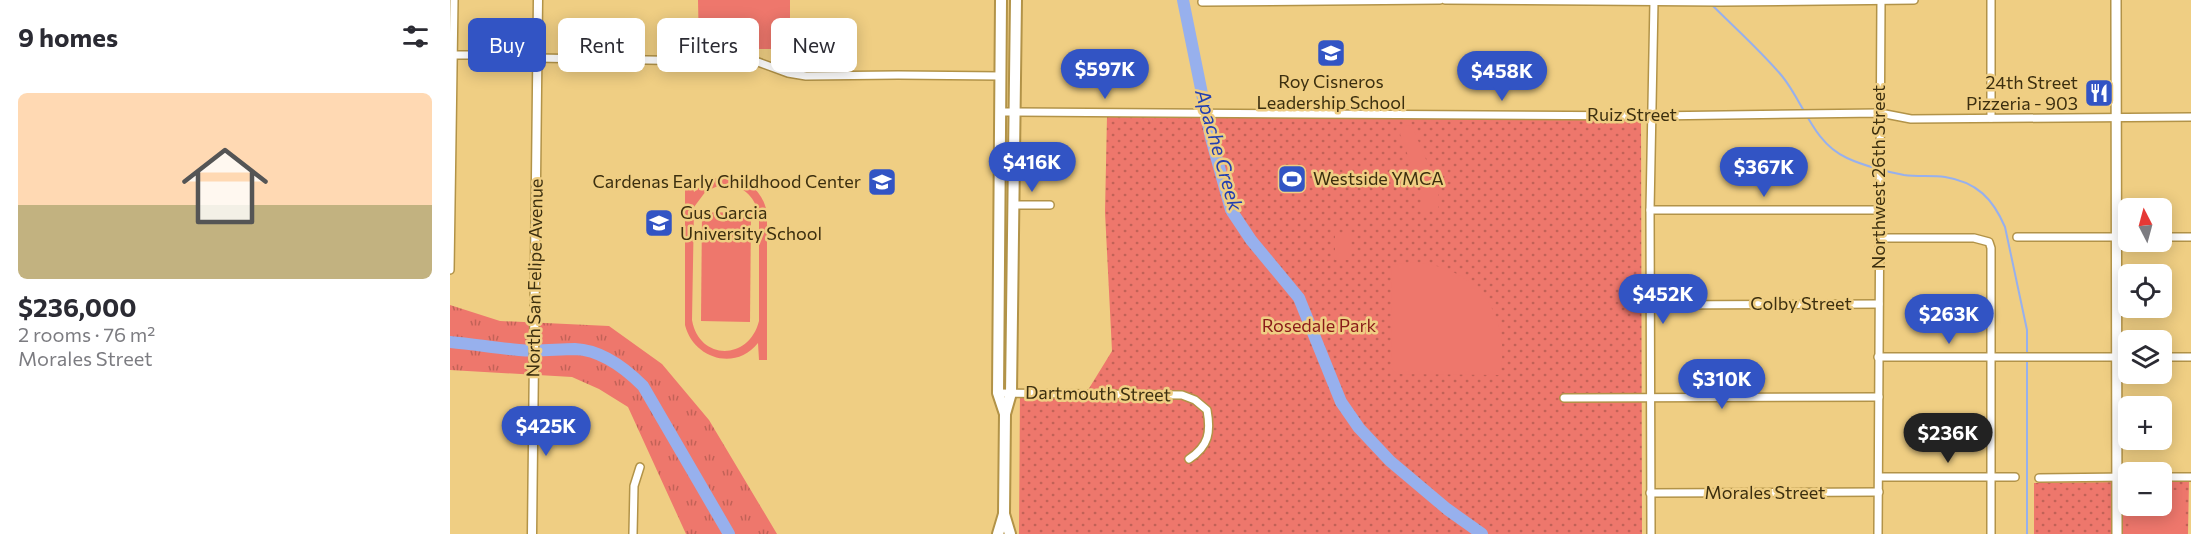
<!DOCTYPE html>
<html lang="en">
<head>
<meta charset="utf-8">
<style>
	body { margin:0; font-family:Commissioner,sans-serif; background:#f7f7f7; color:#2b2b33; height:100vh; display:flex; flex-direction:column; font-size:22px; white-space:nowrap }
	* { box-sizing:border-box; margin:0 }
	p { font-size:20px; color:#7c7c81 }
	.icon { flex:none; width:33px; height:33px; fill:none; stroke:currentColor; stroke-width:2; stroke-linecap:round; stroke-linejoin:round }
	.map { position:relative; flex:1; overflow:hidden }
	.drawer { display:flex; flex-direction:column; background:#fff; width:450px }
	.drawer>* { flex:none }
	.hud { position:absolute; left:18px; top:18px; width:570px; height:54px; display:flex; gap:12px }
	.needle { width:39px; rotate:354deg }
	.fabs { position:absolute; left:1668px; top:198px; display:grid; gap:12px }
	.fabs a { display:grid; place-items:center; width:54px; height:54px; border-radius:9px; background:#fff; box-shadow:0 3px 15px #0003; font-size:30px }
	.price { position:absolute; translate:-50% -51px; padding:0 14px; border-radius:21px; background:#3254c4; color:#fff; font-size:20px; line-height:39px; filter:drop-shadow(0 2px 3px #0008) }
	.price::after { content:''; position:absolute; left:50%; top:36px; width:18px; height:14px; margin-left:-9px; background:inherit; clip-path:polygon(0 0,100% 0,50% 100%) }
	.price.active { background:#222; color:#fff }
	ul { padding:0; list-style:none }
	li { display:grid; align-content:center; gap:12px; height:318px; padding:0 18px }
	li+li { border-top:2px solid #e1e1e2 }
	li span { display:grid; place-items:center; height:186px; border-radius:9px; color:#555 }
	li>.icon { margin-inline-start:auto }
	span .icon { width:108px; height:108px; fill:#fffc; stroke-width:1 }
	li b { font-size:26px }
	h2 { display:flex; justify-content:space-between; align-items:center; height:72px; padding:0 18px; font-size:26px }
	.tag { padding:0 21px; border-radius:9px; background:#fff; box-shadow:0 3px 15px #0003; font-size:21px; line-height:54px }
	.tag.active { background:#3254c4; color:#fff }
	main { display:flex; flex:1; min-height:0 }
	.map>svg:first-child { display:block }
	.grass { fill:url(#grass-tufts) }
	.park { fill:url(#park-dots) }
	.pitch { fill:#ee776c; fill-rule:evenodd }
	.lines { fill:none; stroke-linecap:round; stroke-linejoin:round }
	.stream { stroke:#97b0ed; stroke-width:2 }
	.river { stroke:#97b0ed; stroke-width:12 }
	.minor-casing { stroke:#b29348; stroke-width:10 }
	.tertiary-casing { stroke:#b29348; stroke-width:11 }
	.secondary-casing { stroke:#b29348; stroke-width:12 }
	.primary-casing { stroke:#b29348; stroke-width:14 }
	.minor { stroke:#fff; stroke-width:7 }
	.tertiary { stroke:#fff; stroke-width:8 }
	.secondary { stroke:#fff; stroke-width:9 }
	.primary { stroke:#fff; stroke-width:10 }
	.labels { text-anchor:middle; stroke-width:5; stroke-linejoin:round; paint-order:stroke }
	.poi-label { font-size:18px; fill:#3c2f0f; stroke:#efce83; text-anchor:end }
	.street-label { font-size:18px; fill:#3c2f0f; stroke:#efce83 }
	.park-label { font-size:18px; fill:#8a1b1a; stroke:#efce83 }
	.water-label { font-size:20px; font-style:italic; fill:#223fb1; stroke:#efce83 }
</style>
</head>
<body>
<main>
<section class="drawer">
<h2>9 homes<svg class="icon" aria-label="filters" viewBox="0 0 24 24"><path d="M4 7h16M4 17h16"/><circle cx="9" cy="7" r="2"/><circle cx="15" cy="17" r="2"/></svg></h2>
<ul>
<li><span style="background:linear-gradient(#ffd9b3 60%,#c2b280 0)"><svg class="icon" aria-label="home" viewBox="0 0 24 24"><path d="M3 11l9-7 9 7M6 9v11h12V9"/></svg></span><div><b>$236,000</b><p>2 rooms · 76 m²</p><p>Morales Street</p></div></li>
</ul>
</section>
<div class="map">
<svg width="1741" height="534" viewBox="0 0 1741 534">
	<defs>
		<pattern id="grass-tufts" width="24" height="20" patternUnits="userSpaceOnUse" patternTransform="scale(1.5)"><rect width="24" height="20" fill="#ee776c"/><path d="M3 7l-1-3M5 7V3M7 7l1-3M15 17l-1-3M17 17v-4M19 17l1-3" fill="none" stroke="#c26257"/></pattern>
		<pattern id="park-dots" width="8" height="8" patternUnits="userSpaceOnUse" patternTransform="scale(1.5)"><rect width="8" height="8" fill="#ee776c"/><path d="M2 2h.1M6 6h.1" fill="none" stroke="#c26257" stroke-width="1.8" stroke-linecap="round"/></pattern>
	</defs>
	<rect width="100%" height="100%" fill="#efce83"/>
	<path class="grass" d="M0,305L50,321L159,326L212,364L259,420L327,534H236L178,407L149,389L122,377L0,370Z"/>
	<g class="park">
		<path d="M657,116L1191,120L1192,534H569L570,389L638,390L662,351L655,212Z"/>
		<path d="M1739,481L1738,534H1584V483L1678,482V506H1712V482Z"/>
	</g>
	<g class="pitch">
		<path d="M248,0H340V49H249Z"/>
		<path d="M957,125L962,126L980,169L979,175L975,177L961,174V164L950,134Z"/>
		<path d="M275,176C297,178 312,190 317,212V360H309L308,343C285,372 243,358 235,325V187H243L244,192L258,180ZM273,184C292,185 304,195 309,214V321C299,361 249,361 242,320L244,207L256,191Z"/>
		<rect x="972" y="186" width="16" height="25"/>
		<path d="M252,212L301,213L300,322L251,321Z"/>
		<rect x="885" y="233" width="15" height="27"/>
		<path d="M962,262C1025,266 1062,312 1050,375L947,374L941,368L942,265Z"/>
		<path d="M1712,490H1729L1733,494V534H1681L1680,506H1712Z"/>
	</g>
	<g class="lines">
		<path class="stream" d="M1261,4C1285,28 1311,51 1332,76C1354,103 1363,143 1397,158C1412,165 1437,172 1454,175C1468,177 1482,175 1495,177C1527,182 1543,199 1555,227L1577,330V534"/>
		<g class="river">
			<path d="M733,0L761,138L781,210L801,240L849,298L891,402L909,428L940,461L997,509L1032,534"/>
			<path d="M0,342C23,344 46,348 69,350C89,352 107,349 125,349C152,350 175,368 193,386L279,534"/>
		</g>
		<g class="minor-casing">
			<g id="minor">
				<path d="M995,0L1271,2L1464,0"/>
				<path d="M752,2L990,0"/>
				<path d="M0,55H87"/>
				<path d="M87,58L308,62L338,73L356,76L448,75L551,76"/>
				<path d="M550,112L1202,116L1430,113L1461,119L1741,117"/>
				<path d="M1541,118V0"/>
				<path d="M564,205H600"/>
				<path d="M1200,210H1429"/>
				<path d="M1567,237H1678"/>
				<path d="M1712,237H1741"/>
				<path d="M1429,238H1524L1539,242L1541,248V534"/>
				<path d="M0,270L4,0"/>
				<path d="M1201,305L1429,304"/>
				<path d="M1428,357H1678"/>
				<path d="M1712,357H1741"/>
				<path d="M548,393L732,395L745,400L757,410C761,432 759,446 739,459"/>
				<path d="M1114,398L1429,397"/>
				<path d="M1430,477H1565"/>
				<path d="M1712,477H1741"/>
				<path d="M1589,478L1678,477"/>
				<path d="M1200,493L1429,492"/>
				<path d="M183,534L184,486L190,467"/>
				<path d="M1201,534L1200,210L1204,1"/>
				<path d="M1428,534L1431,0"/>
			</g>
		</g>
		<g class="tertiary-casing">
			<path id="tertiary" d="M82,534L88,0"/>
		</g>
		<g class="secondary-casing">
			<path id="secondary" d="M1666,0L1667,534"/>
		</g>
		<g class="primary-casing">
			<g id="primary">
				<path d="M551,0L548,393L555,414"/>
				<path d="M554,514L560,534"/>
				<path d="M548,534L554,514L555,414L561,393L566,0"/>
			</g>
		</g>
		<use href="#minor" class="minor"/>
		<use href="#tertiary" class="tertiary"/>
		<use href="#secondary" class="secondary"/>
		<use href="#primary" class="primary"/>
	</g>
	<defs>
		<g id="school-square" transform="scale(1.5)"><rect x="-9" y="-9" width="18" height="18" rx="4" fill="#3254c4" stroke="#efce83"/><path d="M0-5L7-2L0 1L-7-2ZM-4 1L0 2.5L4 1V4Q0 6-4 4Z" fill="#fff"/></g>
		<g id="restaurant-square" transform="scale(1.5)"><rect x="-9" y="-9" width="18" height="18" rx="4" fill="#3254c4" stroke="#efce83"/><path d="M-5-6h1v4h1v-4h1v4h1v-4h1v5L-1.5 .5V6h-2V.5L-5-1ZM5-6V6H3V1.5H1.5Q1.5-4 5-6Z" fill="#fff"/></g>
		<g id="stadium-square" transform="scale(1.5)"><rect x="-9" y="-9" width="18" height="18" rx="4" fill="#3254c4" stroke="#efce83"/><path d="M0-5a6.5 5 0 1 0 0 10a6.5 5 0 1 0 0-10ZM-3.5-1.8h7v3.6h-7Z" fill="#fff"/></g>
	</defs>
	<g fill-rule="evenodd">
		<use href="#school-square" x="881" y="53"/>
		<use href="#restaurant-square" x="1649" y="93"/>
		<use href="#stadium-square" x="842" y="179"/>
		<use href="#school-square" x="432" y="182"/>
		<use href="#school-square" x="209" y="223"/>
	</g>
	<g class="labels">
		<g class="poi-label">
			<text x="881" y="88" text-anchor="middle">Roy Cisneros<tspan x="881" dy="21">Leadership School</tspan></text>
			<text x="1628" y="89">24th Street<tspan x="1628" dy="21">Pizzeria - 903</tspan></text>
			<text x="863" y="185" text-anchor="start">Westside YMCA</text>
			<text x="411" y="188">Cardenas Early Childhood Center</text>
			<text x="230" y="219" text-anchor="start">Gus Garcia<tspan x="230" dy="21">University School</tspan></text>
		</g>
		<g class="street-label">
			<text x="1182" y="121">Ruiz Street</text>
			<text transform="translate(1429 177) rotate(-90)" y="6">Northwest 26th Street</text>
			<text transform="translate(85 278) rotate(-89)" y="6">North San Felipe Avenue</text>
			<text x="1351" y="310">Colby Street</text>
			<text transform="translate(648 394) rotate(1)" y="6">Dartmouth Street</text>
			<text x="1315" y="499">Morales Street</text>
		</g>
		<g class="park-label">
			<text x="869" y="332">Rosedale Park</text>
		</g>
		<g class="water-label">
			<text transform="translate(769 150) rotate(74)" y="7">Apache Creek</text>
		</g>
	</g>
</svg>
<div class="fabs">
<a><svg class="needle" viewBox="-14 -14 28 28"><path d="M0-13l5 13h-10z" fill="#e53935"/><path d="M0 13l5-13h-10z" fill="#7c7c81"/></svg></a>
<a><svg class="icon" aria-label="locate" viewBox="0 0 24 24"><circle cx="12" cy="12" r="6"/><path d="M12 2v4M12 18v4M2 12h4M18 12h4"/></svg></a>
<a><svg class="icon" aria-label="layers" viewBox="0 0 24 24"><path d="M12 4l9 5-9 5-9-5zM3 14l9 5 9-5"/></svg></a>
<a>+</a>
<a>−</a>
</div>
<b class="price" style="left:655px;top:100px">$597K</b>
<b class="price" style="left:1052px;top:102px">$458K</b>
<b class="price" style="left:582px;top:193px">$416K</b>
<b class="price" style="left:1314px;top:198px">$367K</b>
<b class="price" style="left:1213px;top:325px">$452K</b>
<b class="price" style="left:1499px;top:345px">$263K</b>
<b class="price" style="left:1272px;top:410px">$310K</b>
<b class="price" style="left:96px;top:457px">$425K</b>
<b class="price active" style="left:1498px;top:464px">$236K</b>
<div class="hud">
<a class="tag active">Buy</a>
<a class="tag">Rent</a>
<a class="tag">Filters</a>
<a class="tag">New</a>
</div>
</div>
</main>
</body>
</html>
